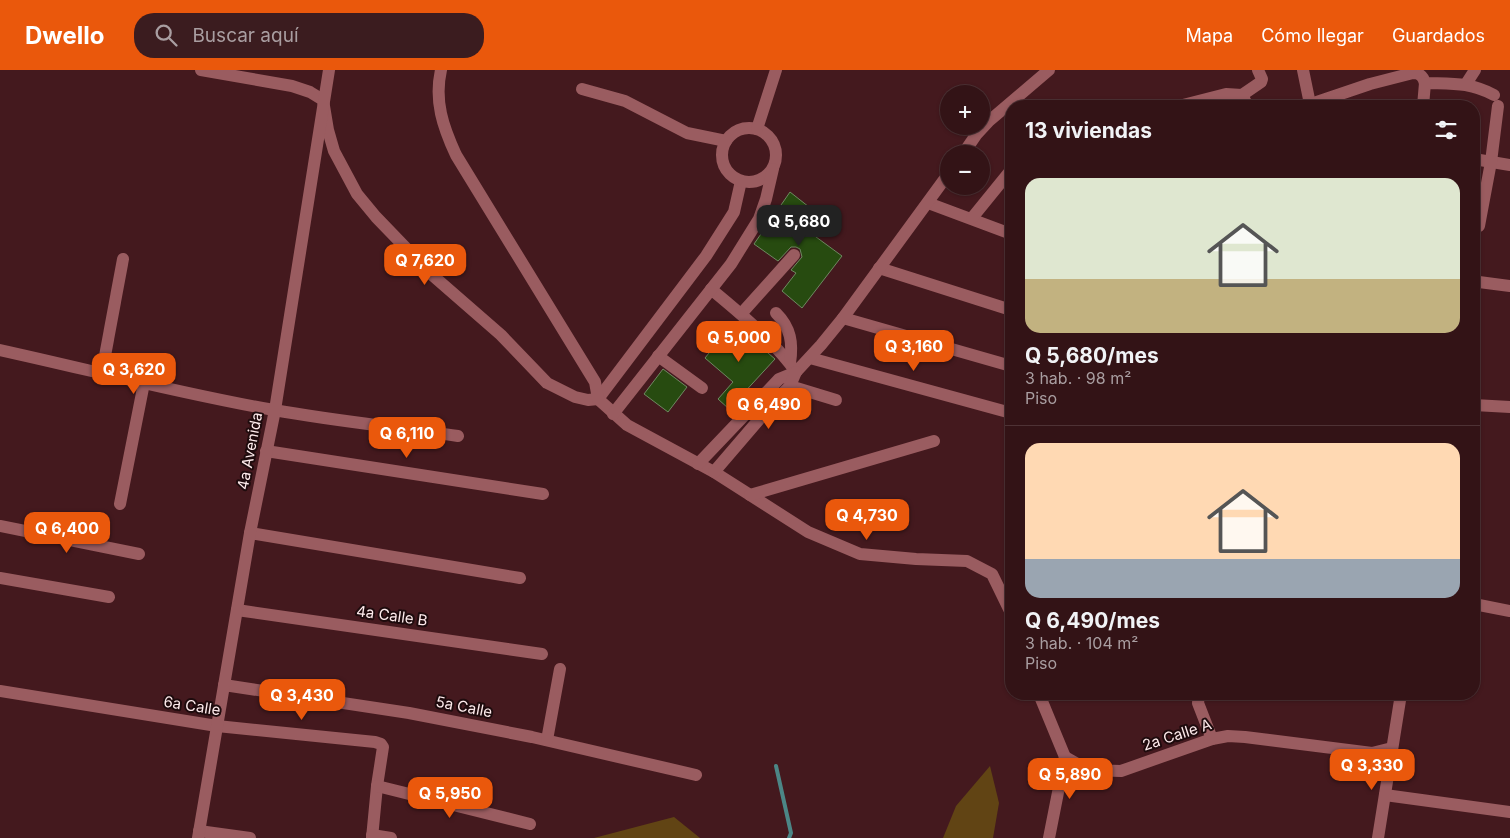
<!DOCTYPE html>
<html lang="es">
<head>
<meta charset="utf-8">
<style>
	body { margin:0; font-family:Inter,sans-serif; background:#3b1c1f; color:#f1f3f6; height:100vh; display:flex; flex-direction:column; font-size:19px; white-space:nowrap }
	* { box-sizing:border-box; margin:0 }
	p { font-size:16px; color:#a99ea1 }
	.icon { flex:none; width:28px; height:28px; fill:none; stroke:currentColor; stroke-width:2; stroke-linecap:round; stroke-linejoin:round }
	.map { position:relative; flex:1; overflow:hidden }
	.details { position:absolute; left:1005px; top:30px; width:475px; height:600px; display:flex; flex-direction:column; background:#331316; border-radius:20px; box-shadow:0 1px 4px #0004,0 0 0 1px #4e3235 }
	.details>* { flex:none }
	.buttons { position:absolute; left:940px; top:15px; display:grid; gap:10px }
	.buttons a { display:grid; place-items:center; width:50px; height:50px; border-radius:50%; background:#331316; box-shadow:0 1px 4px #0004,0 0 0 1px #4e3235; font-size:25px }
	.price { position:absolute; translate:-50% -42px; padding:0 11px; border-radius:10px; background:#ea580c; color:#fff; font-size:16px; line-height:32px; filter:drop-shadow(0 1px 2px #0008) }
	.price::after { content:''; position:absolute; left:50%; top:30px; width:15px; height:11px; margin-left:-8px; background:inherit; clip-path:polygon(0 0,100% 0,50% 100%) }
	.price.current { background:#222; color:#fff }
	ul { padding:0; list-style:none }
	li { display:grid; align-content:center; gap:10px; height:265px; padding:0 20px }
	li+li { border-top:1px solid #4e3235 }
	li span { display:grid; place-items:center; height:155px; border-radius:15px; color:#555 }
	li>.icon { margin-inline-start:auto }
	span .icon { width:90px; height:90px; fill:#fffc; stroke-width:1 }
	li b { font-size:21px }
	h2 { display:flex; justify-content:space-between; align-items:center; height:60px; padding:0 20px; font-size:21px }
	header { display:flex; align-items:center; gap:30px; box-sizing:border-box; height:70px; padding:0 25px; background:#ea580c; color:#fff }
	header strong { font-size:24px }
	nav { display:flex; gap:28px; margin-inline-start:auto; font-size:18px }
	.search { width:350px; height:45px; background:#3b1c1f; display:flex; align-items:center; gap:12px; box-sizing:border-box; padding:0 18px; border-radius:20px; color:#a99ea1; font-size:19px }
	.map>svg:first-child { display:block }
	.green { fill:#614414 }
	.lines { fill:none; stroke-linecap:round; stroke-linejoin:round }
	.stream { stroke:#4c8686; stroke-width:4 }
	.building { fill:#274b10; stroke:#6e8961 }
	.minor { stroke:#9a5c60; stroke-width:12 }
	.labels { text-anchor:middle; stroke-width:4; stroke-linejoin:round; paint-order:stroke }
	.street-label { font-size:15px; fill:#feebec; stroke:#1e0b0d }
</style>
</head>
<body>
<header>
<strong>Dwello</strong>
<div class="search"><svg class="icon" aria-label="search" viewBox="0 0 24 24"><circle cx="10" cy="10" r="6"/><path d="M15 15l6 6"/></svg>Buscar aquí</div>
<nav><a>Mapa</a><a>Cómo llegar</a><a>Guardados</a></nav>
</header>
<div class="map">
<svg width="1510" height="768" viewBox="0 0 1510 768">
	<rect width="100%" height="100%" fill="#44191e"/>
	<g class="green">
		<path d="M990,696L999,733L993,768H943L956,736Z"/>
		<path d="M674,747L700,768H594Z"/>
	</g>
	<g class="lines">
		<path class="stream" d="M776,696L791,763L789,768"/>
	</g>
	<g class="building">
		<path d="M790,122L823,148L812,164L842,186L802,238L782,221L796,203L791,200L802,187L800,179L796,177H791L778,191L754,174Z"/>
		<path d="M733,253L775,289L729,339L718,329L733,312L705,288Z"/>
		<path d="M663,299L687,317L668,342L644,324Z"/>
	</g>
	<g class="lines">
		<g class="minor">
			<path d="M201,0L292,16L310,22L323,30L328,60L334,81L357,124L376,147L431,204L501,265L547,313L575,327L588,330L598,329L706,186L734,142L741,111"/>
			<path d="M441,0C434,31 443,57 456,85L595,312L598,329L627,355L714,402L808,462L860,484L916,489L967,491L992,504L1011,543"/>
			<path d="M1303,0L1310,34"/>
			<path d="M1466,14L1475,0"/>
			<path d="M582,19L625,31L687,63L726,71"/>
			<path d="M1242,25L1261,12L1262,9L1258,0"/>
			<path d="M1179,36L1226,24L1242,25L1248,36"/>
			<path d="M1305,36L1370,14L1413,3C1420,3 1423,6 1425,13C1453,14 1469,12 1494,25"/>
			<path d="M1423,36L1425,13"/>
			<circle cx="749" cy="85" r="27"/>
			<path d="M757,59L776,0"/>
			<path d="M963,84L976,65L989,51L1049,0"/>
			<path d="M1474,89L1510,95"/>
			<path d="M928,133L1011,164"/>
			<path d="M972,148L1011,100"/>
			<path d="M1479,156L1491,92L1498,36"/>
			<path d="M879,198L1011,240"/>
			<path d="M1474,214L1479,212L1510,216"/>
			<path d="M711,219C741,244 773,270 796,302"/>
			<path d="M776,243C791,258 793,273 790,293"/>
			<path d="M741,244L794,185"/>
			<path d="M843,248L1011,296"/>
			<path d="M0,280C91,300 182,324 274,340C335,351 397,357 458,366"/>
			<path d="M658,286L702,318"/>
			<path d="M810,288L1011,343"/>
			<path d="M102,302L123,189"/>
			<path d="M790,316L836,330"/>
			<path d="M1474,335L1510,337"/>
			<path d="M613,344L731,194L759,149L766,129L773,99"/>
			<path d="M266,381L543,424"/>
			<path d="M698,394L779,309L796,302L821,275L843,248L949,103"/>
			<path d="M714,402L774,332L790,316L796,302"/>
			<path d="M750,425L934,371"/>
			<path d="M120,434L144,313"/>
			<path d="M0,456L139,484"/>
			<path d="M250,463L520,508"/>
			<path d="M0,508L109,527"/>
			<path d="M1474,534L1510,541"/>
			<path d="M237,540L542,584"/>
			<path d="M224,615L409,643L532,667L696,705"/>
			<path d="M0,621L217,656L375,672L381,674L383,677L377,716L372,768"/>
			<path d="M1039,624L1065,687"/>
			<path d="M1199,624L1198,633L1212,669"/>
			<path d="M547,670L560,599"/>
			<path d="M1065,687L1088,700L1121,701L1212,669L1228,666L1245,667L1372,683L1392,678"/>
			<path d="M377,716L530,754"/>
			<path d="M1385,725L1510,742"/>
			<path d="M199,761L250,768"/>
			<path d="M372,765L391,768"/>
			<path d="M198,768L250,463L275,340L329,0"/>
			<path d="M1049,768L1065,687"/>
			<path d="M1378,768L1401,624"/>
		</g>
	</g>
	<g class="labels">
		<g class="street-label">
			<text transform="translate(250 381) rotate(-79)" y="5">4a Avenida</text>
			<text transform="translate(392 546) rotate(8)" y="5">4a Calle B</text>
			<text transform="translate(192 636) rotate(9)" y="5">6a Calle</text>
			<text transform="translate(464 637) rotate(11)" y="5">5a Calle</text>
			<text transform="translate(1177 665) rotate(-18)" y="5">2a Calle A</text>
		</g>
	</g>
</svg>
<div class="buttons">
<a>+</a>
<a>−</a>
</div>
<b class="price current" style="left:799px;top:177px">Q 5,680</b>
<b class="price" style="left:425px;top:216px">Q 7,620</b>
<b class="price" style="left:739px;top:293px">Q 5,000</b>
<b class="price" style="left:914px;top:302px">Q 3,160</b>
<b class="price" style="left:134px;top:325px">Q 3,620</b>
<b class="price" style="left:769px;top:360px">Q 6,490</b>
<b class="price" style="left:407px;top:389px">Q 6,110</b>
<b class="price" style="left:867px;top:471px">Q 4,730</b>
<b class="price" style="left:67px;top:484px">Q 6,400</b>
<b class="price" style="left:302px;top:651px">Q 3,430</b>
<b class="price" style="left:1372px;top:721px">Q 3,330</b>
<b class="price" style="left:1070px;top:730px">Q 5,890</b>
<b class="price" style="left:450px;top:749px">Q 5,950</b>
<section class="details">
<h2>13 viviendas<svg class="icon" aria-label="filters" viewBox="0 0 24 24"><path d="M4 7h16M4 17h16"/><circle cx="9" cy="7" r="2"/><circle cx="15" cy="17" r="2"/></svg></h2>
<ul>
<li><span style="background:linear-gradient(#dfe7d0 65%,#c2b280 0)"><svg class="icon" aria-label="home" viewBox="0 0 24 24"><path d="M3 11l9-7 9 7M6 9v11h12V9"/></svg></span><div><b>Q 5,680/mes</b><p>3 hab. · 98 m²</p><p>Piso</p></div></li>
<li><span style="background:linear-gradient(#ffd9b3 75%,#9aa5b1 0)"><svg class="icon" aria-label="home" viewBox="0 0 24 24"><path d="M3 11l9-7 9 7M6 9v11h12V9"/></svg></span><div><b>Q 6,490/mes</b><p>3 hab. · 104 m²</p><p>Piso</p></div></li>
</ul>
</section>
</div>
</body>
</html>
